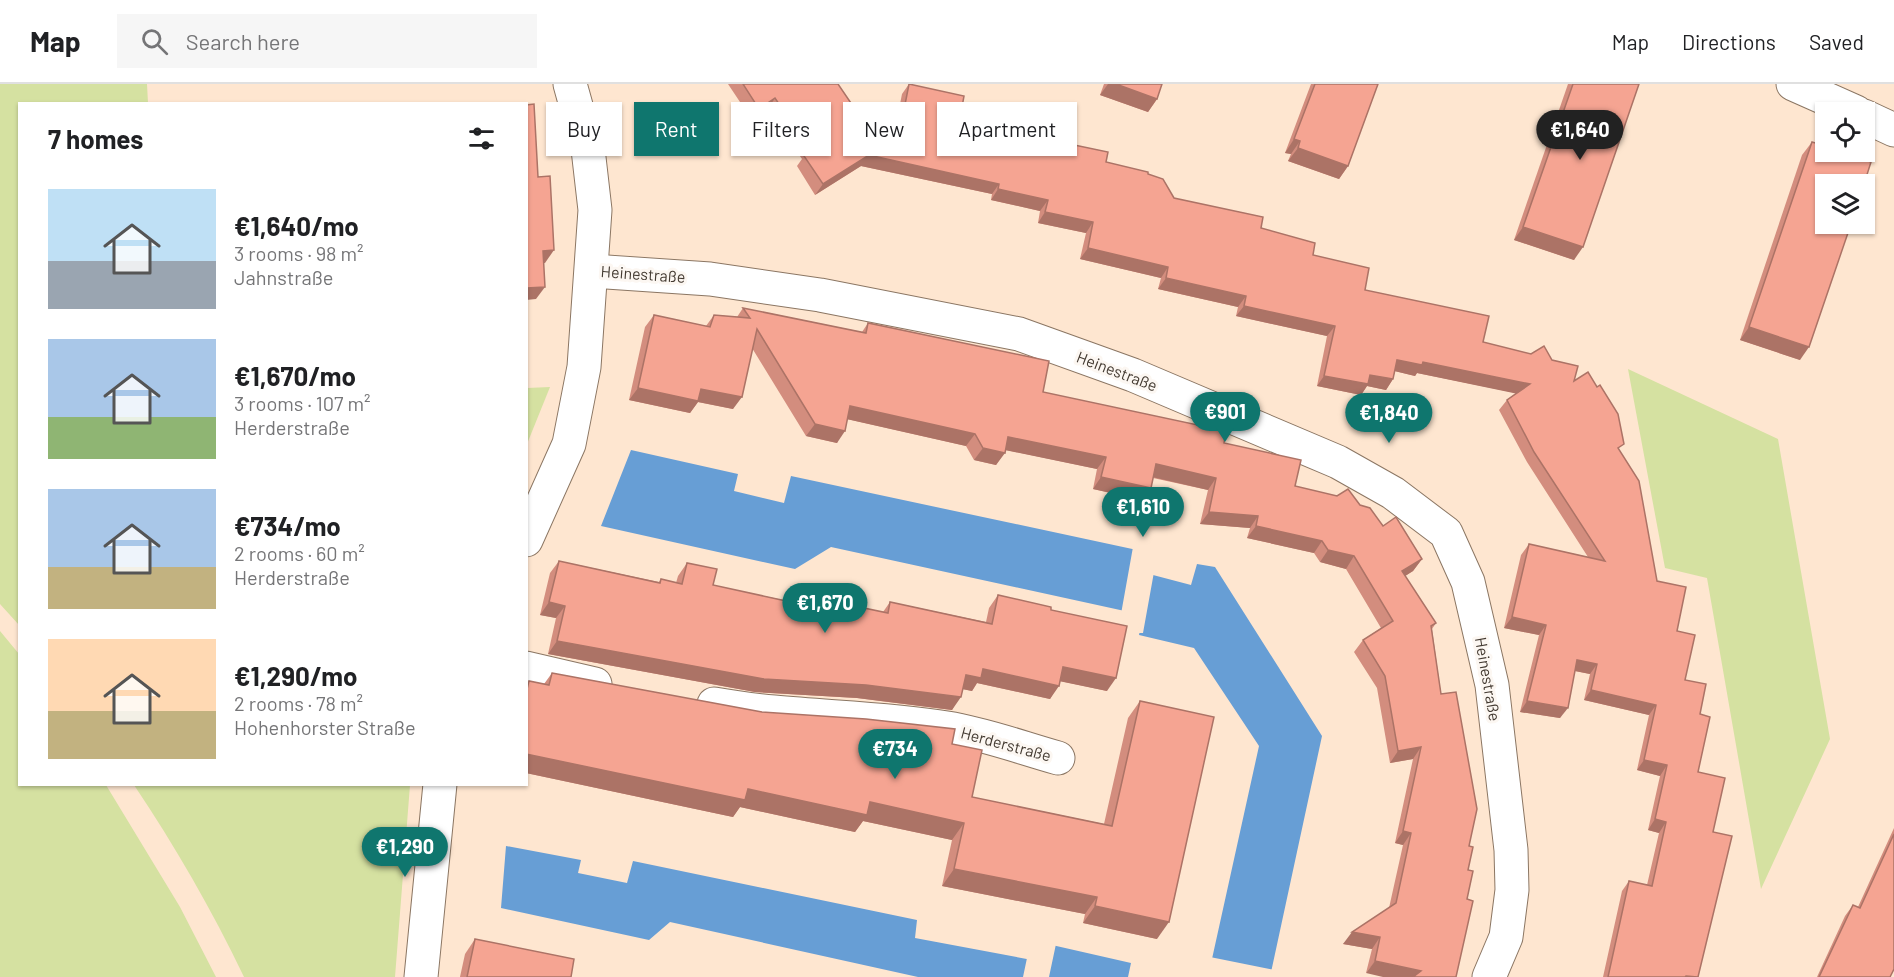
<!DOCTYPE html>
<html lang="en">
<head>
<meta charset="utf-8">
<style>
	body { margin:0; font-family:Barlow,sans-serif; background:#f6f6f6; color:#202124; height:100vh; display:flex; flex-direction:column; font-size:22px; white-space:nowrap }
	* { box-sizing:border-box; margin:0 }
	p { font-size:20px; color:#757577 }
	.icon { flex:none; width:33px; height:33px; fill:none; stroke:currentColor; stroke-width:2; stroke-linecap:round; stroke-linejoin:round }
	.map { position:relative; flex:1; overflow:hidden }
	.drawer { position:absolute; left:18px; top:18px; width:510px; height:684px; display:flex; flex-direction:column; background:#fff; border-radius:0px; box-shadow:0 2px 4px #0004 }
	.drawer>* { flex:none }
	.guide { position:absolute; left:546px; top:18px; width:570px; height:54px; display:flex; gap:12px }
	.buttons { position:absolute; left:1815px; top:18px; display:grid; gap:12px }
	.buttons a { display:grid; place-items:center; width:60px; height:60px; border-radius:0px; background:#fff; box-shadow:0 2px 4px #0004; font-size:30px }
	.price { position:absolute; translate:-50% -51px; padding:0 14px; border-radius:21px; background:#0f766e; color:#fff; font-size:20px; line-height:39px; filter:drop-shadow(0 2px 3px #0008) }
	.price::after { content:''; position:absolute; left:50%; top:36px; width:18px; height:14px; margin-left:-9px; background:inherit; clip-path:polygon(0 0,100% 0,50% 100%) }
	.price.on { background:#222; color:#fff }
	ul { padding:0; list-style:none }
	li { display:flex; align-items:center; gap:18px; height:150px; padding:0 30px }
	li span { display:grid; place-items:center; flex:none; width:168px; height:120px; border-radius:0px; color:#555 }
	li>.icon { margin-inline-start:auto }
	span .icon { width:72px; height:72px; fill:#fffc; stroke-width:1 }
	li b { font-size:26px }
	h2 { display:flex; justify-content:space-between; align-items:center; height:72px; padding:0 30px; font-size:26px }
	.tag { padding:0 21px; border-radius:0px; background:#fff; box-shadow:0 2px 4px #0004; font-size:21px; line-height:54px }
	.tag.on { background:#0f766e; color:#fff }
	header { display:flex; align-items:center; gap:36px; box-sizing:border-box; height:84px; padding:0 30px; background:#fff; border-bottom:2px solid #e0e0e0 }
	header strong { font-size:28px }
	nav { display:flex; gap:33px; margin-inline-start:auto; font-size:21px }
	.search { width:420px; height:54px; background:#f6f6f6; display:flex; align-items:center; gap:15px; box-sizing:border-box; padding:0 21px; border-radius:0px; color:#757577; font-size:22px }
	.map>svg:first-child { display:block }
	.green { fill:#d5e1a1 }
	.water { fill:#679ed5 }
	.pier { fill:#fee6d0 }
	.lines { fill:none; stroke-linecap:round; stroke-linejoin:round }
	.minor-casing { stroke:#8b7663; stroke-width:35 }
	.minor { stroke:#fff; stroke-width:33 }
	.wall { fill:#d38d7e }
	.shaded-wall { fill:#ac7366 }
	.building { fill:#f5a492; stroke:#ac7366; stroke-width:1.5 }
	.labels { text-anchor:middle; stroke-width:6; stroke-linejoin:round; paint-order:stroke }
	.street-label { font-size:16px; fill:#433a31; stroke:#fcf7f2 }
</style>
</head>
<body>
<header>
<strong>Map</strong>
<div class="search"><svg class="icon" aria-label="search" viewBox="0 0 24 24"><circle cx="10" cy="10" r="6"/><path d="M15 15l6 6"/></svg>Search here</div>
<nav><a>Map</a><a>Directions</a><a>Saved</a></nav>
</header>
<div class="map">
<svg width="1894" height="893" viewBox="0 0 1894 893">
	<rect width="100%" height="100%" fill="#fee6d0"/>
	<g class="green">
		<path d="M0,0H147L148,19L20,20L19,541L0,520Z"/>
		<path d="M1628,285L1778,355L1830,655L1761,805L1707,494L1665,484Z"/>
		<path d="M550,303L527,360V304Z"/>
		<path d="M0,547L19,570L20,700L106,701L180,823L216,893H0Z"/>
		<path d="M134,701H410L395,893H244C212,826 175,762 134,701Z"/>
	</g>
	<g class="water">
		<path d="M631,366L738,390L734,407L784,419L791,392L1137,466L1134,486L1191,501L1197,480L1215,483L1322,652L1270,893H1208L1259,662L1194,564L1139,551L1143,531L831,463L795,485L601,442Z"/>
		<path d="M506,762L581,776L578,789L627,799L633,777L917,836L915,854L1048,879L1052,861L1131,879L1128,893H918L670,838L649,856L501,824Z"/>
	</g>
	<g class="pier">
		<path d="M1133,463L1140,466L1137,484L1154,488L1143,549H1138L1140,534L1121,530Z"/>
		<path d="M1050,859L1056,860L1049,893H1023L1027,874L1046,876Z"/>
		<path d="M1210,873L1275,886L1273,893H1206Z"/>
	</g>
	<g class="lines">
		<g class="minor-casing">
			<g id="minor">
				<path d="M1793,0L1856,28"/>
				<path d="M1864,32L1894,46"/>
				<path d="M592,187L710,195L820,211L1019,250L1133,291L1338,378L1393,409L1446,449L1468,498L1492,601L1511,766L1512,806L1506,853L1489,893"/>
				<path d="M526,456L569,360L584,283L595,126L588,65L570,0"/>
				<path d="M526,584L595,600"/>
				<path d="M714,620C791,634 870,631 947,644C985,650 1022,664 1058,674"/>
				<path d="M421,893L440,700"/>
			</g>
		</g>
		<use href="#minor" class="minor"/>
	</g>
	<g class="wall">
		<path d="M728,0H838L855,25L897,35L902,10L909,0L1012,43L1106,78L1148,90L1174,114L1261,144L1313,171L1365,206L1483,258L1552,276L1574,297L1619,367L1657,497L1677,547L1685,596L1700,630L1698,688L1713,748L1698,893H1603L1622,807L1629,797L1647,801L1659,749L1648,746L1660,692L1637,686L1649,631L1584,616L1590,590L1575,587L1560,634L1520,628L1539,551L1504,544L1521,471L1529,460L1588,473L1527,378L1499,326L1507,316L1516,309L1417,289L1415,292L1395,287L1393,295L1386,306L1367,302L1361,311L1317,302L1327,252L1236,232L1238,223L1158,205L1161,194L1080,175L1086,149L1038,139L1040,127L991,116L992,110L861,82L815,111L797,82L802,75L768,25L752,36Z"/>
		<path d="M1104,0H1162L1157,15L1148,28L1100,11Z"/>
		<path d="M1311,0H1378L1348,82L1339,95L1288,77L1291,70L1285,69Z"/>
		<path d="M1568,0H1639L1574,176L1514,156Z"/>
		<path d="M1812,58L1800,276L1740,256L1802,71Z"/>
		<path d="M743,224L862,248L868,239L1043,308L1224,359L1295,402L1360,421L1422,475L1413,487L1405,492L1436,539L1432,545L1441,610L1469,762L1366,889L1372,865L1343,860L1389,824L1403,761L1395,759L1413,675L1390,679L1377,604L1354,568L1363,556L1381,544L1346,485L1320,478L1314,469L1247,454L1250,444L1200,440L1208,406L1153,394L1151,404L1142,416L1093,405L1097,385L1006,366L996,381L974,376L966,362L847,335L837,359L806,352L752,264L733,325L698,318L690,329L629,316L645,243L654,231L706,242L714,231L737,233Z"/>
		<path d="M559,477L659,498L661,495L676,499L678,492L687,479L713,501L811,522L816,514L883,528L890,518L986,538L989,524L998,511L1051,526L1107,607L1060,597L1050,615L977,599L972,607L963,605L952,626L857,614L755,608L548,570L556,534L540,531L550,489Z"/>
		<path d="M552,589L762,628L952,660L972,713L1104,740L1128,634L1140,617L1157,855L1083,839L1085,830L942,802L952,756L863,737L855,748L740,723L733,733L526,689V601L529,597L544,600Z"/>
		<path d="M1894,744V885L1890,893H1817L1845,832L1853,821L1858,823Z"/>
		<path d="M475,855L571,893H460L465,870Z"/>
	</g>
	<g class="shaded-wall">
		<path d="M1108,0H1116L1157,15L1148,28L1100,11Z"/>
		<path d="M775,14L768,25L752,36L759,25Z"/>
		<path d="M1294,55L1300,57L1291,70L1285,69Z"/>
		<path d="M1298,64L1348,82L1339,95L1288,77Z"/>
		<path d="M869,71L999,100L992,110L861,82L815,111L823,100Z"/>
		<path d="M998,105L1048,116L1040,127L991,116Z"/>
		<path d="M1045,128L1093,138L1086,149L1038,139Z"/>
		<path d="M1523,143L1583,163L1574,176L1514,156Z"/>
		<path d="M1088,164L1168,183L1161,194L1080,175Z"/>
		<path d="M554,166L545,179L534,180L543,167Z"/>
		<path d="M1166,194L1246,212L1238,223L1158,205Z"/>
		<path d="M545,203L536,215L526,216V204Z"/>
		<path d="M1244,222L1335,242L1327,252L1236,232Z"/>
		<path d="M1749,243L1809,263L1800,276L1740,256Z"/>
		<path d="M1397,276L1423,278L1530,300L1523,311L1417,289L1415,292L1390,286Z"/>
		<path d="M1370,291L1393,295L1386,306L1367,302L1361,311L1317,302L1324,292Z"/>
		<path d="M638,304L701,305L742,313L733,325L698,318L690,329L629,316Z"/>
		<path d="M850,322L975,350L966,362L842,334Z"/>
		<path d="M815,340L845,347L837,359L806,352Z"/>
		<path d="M1008,353L1106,373L1097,385L1000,365Z"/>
		<path d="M983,364L1005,369L996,381L974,376Z"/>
		<path d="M1156,380L1216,394L1208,406L1148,392Z"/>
		<path d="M1101,393L1151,404L1142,416L1093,405Z"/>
		<path d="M1209,428L1258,432L1250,444L1200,440Z"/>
		<path d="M1256,442L1322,457L1314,469L1247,454Z"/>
		<path d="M1328,466L1354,472L1346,485L1320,478Z"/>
		<path d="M1422,475L1413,487L1394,499L1402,487Z"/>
		<path d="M549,518L565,522L556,534L540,531Z"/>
		<path d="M1512,533L1546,541L1539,551L1504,544Z"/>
		<path d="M557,557L866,601L961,613L952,626L857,614L755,608L548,570Z"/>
		<path d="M1577,576L1597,580L1590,590L1570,586Z"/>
		<path d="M1063,583L1116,594L1107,607L1054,596Z"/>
		<path d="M983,585L1059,602L1050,615L977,599L972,607L957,604L966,591Z"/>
		<path d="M1591,606L1656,621L1649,631L1584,616Z"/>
		<path d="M1527,617L1568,624L1560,634L1520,628Z"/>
		<path d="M1421,663L1413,675L1390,679L1398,667Z"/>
		<path d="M526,670L748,705L870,718L964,739L952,756L863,737L855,748L740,723L733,733L526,689Z"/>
		<path d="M1644,676L1667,681L1660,692L1637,686Z"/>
		<path d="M1655,735L1666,738L1659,749L1648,746Z"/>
		<path d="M1403,747L1411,749L1403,761L1395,759Z"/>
		<path d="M954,785L1097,813L1085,830L942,802Z"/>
		<path d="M1095,822L1169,838L1157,855L1083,839Z"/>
		<path d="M1352,848L1380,853L1372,865L1343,860Z"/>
		<path d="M1375,877L1421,887L1417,893H1383L1366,889Z"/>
	</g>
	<g class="building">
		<path d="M743,0H838L855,25L902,36L909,0L964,12L962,23L1014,34L1012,43L1037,48V51L1060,58L1108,68L1106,78L1148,88V90L1163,95L1174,114L1263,133L1261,144L1315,159L1313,171L1369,184L1365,206L1489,232L1483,258L1531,270L1544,262L1552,276L1578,282L1574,297L1588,288L1597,303L1600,301L1618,330L1624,360L1618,364L1639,397L1657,497L1686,503L1677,547L1695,551L1685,596L1706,600L1700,630L1710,633L1698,688L1725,694L1713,748L1732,752L1698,893L1686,892L1685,893H1608L1629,797L1652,802L1666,738L1655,735L1667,681L1644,676L1656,621L1591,606L1597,580L1577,576L1568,624L1527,617L1546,541L1512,533L1529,460L1605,477L1534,368L1507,316L1530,300L1423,278L1422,281L1397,276L1393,295L1370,291L1368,300L1324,292L1335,242L1244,222L1246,212L1166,194L1168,183L1088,164L1093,138L1045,128L1048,116L998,105L999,100L869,71L823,100L804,72L811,67L775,14L759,25Z"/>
		<path d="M1116,0H1162L1157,15Z"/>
		<path d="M1315,0H1378L1348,82L1298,64L1300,57L1294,55Z"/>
		<path d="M1573,0H1639L1583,163L1523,143Z"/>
		<path d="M534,20L538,93L550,92L554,166L543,167L545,203L526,204V21Z"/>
		<path d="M1812,58L1826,62V68H1841L1871,78L1864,100H1826V140H1851L1809,263L1749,243Z"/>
		<path d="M743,224L866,249L868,239L1049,277L1043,308L1226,347L1224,359L1301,376L1295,402L1337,412L1348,405L1360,421L1370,424L1383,442L1396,433L1422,475L1402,487L1436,539L1431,542L1441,610L1456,608L1477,725L1469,762L1473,763L1468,786L1473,787L1467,815L1473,817L1456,893H1413L1421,887L1375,877L1380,853L1352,848L1396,819L1411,749L1403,747L1421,663L1398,667L1385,592L1363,556L1393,537L1354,472L1328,466L1322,457L1256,442L1258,432L1209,428L1216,394L1156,380L1151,404L1101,393L1106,373L1008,353L1005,369L983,364L975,350L850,322L845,347L815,340L757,245L742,313L701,305L698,317L638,304L654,231L710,243L714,231L750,234Z"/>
		<path d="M559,477L660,499L661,495L682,500L687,479L717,485L713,501L814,523L816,514L888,529L890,518L992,540L998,511L1051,523V526L1127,542L1116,594L1063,583L1059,602L983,585L981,594L966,591L961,613L866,601L764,595L557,557L565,522L549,518Z"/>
		<path d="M552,589L762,628L866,635L955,645L952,660L982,666L972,713L1112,742L1140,617L1214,633L1169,838L1095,822L1097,813L954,785L964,739L870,718L867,731L748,705L745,716L526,670V609L529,597L549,601Z"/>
		<path d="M1894,750V885L1890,893H1819L1853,821L1860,824Z"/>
		<path d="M475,855L574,875L571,893H467Z"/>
	</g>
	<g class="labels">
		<g class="street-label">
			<text transform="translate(643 190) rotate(4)" y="6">Heinestraße</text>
			<text transform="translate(1117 287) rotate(21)" y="6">Heinestraße</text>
			<text transform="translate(1488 595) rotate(80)" y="6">Heinestraße</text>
			<text transform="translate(1006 660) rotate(15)" y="6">Herderstraße</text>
		</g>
	</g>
</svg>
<div class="buttons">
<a><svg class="icon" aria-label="locate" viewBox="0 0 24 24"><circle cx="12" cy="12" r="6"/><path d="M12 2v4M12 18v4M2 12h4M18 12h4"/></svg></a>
<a><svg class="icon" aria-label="layers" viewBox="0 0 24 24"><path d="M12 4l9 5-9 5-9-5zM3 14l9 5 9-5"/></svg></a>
</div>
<b class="price on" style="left:1580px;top:77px">€1,640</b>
<b class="price" style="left:1225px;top:359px">€901</b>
<b class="price" style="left:1389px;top:360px">€1,840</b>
<b class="price" style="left:1143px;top:454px">€1,610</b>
<b class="price" style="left:825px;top:550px">€1,670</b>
<b class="price" style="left:895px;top:696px">€734</b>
<b class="price" style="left:405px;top:794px">€1,290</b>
<div class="guide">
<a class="tag">Buy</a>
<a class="tag on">Rent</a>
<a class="tag">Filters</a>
<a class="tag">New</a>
<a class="tag">Apartment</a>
</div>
<section class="drawer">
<h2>7 homes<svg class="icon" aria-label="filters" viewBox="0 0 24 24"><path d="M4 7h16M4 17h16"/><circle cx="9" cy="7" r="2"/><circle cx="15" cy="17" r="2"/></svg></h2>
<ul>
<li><span style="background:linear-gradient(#bfe0f5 60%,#9aa5b1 0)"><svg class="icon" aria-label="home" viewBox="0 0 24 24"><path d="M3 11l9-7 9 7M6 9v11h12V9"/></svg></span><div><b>€1,640/mo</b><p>3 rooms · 98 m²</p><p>Jahnstraße</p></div></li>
<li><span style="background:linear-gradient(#a9c7e8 65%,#8fb573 0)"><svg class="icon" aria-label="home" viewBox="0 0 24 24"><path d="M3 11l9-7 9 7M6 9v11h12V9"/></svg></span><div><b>€1,670/mo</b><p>3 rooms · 107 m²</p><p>Herderstraße</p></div></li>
<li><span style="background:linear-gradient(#a9c7e8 65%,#c2b280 0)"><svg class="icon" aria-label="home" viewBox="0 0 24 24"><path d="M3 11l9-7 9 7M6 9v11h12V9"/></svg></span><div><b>€734/mo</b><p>2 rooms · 60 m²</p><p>Herderstraße</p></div></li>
<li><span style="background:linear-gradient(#ffd9b3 60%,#c2b280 0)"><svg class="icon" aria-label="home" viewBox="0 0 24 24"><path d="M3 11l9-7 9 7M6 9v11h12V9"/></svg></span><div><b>€1,290/mo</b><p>2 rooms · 78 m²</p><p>Hohenhorster Straße</p></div></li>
</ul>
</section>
</div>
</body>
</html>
